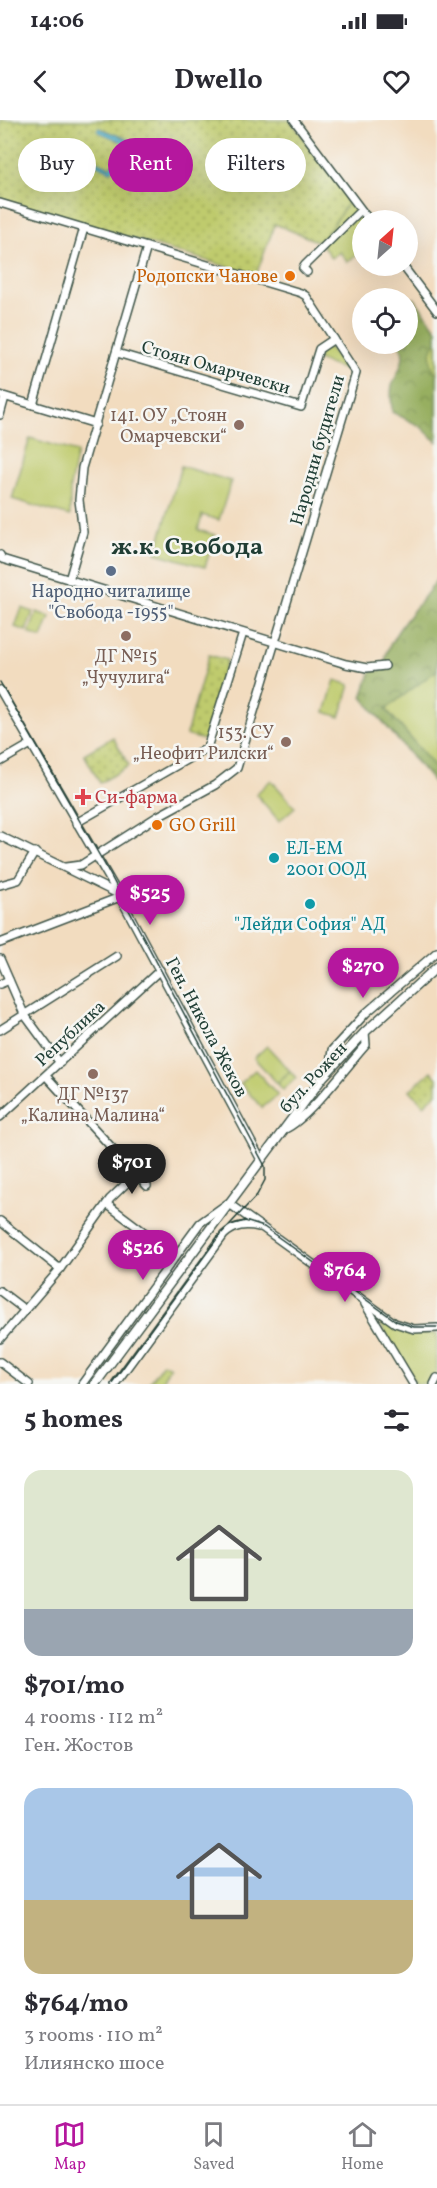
<!DOCTYPE html>
<html lang="en">
<head>
<meta charset="utf-8">
<style>
	body { margin:0; font-family:Vollkorn,serif; background:#f7f7f7; color:#2b2b33; height:100vh; display:flex; flex-direction:column; font-size:22px; white-space:nowrap }
	* { box-sizing:border-box; margin:0 }
	p { font-size:20px; color:#7c7c81 }
	.icon { flex:none; width:33px; height:33px; fill:none; stroke:currentColor; stroke-width:2; stroke-linecap:round; stroke-linejoin:round }
	.map { position:relative; height:1264px; overflow:hidden }
	.sheet { display:flex; flex-direction:column; background:#fff; flex:1 }
	.sheet>* { flex:none }
	.banner { position:absolute; left:18px; top:18px; width:402px; height:54px; display:flex; gap:12px }
	.needle { width:39px; rotate:27deg }
	.tools { position:absolute; left:352px; top:90px; display:grid; gap:12px }
	.tools a { display:grid; place-items:center; width:66px; height:66px; border-radius:50%; background:#fff; box-shadow:0 6px 24px #0002; font-size:30px }
	.price { position:absolute; translate:-50% -51px; padding:0 14px; border-radius:21px; background:#b5179e; color:#fff; font-size:20px; line-height:39px; filter:drop-shadow(0 2px 3px #0008) }
	.price::after { content:''; position:absolute; left:50%; top:36px; width:18px; height:14px; margin-left:-9px; background:inherit; clip-path:polygon(0 0,100% 0,50% 100%) }
	.price.on { background:#222; color:#fff }
	ul { padding:0; list-style:none }
	li { display:grid; align-content:center; gap:12px; height:318px; padding:0 24px }
	li span { display:grid; place-items:center; height:186px; border-radius:18px; color:#555 }
	li>.icon { margin-inline-start:auto }
	span .icon { width:108px; height:108px; fill:#fffc; stroke-width:1 }
	li b { font-size:26px }
	h2 { display:flex; justify-content:space-between; align-items:center; height:72px; padding:0 24px; font-size:26px }
	.tag { padding:0 21px; border-radius:27px; background:#fff; box-shadow:0 6px 24px #0002; font-size:21px; line-height:54px }
	.tag.on { background:#b5179e; color:#fff }
	.status { display:flex; justify-content:space-between; align-items:center; height:42px; padding:0 30px; background:#fff; direction:ltr }
	.status svg { height:16px; fill:currentColor }
	header { display:flex; justify-content:space-between; align-items:center; height:78px; padding:0 24px; background:#fff; font-size:27px; font-weight:700 }
	.tabs { display:flex; justify-content:space-around; align-items:center; height:84px; border-top:2px solid #e1e1e2; background:#fff; font-size:16px; color:#7c7c81 }
	.tabs a { display:grid; justify-items:center; gap:3px }
	.tabs .on { color:#b5179e }
	.map>svg:first-child { display:block }
	.green { fill:#bfcb6d; stroke:#6f8450; stroke-width:1.5 }
	.forest { fill:url(#forest-crowns); stroke:#5b764a; stroke-width:1.5 }
	.wetland { fill:url(#wetland-marsh); stroke:#6f8450; stroke-width:1.5 }
	.park { fill:url(#park-dots); stroke:#6f8450; stroke-width:1.5 }
	.water { fill:url(#water-waves); stroke:#3c7c86; stroke-width:1.5 }
	.lines { fill:none; stroke-linecap:round; stroke-linejoin:round }
	.minor-casing { stroke:#3f5549; stroke-width:10 }
	.major-casing { stroke:#3f5549; stroke-width:11 }
	.minor { stroke:#fff; stroke-width:7 }
	.major { stroke:#fff; stroke-width:8 }
	.tram { stroke:#1f3d34; stroke-width:1.5 }
	.food-dot { fill:#e8710a; stroke:#f6f6f2; stroke-width:2 }
	.education-dot { fill:#8d6e63; stroke:#f6f6f2; stroke-width:2 }
	.service-dot { fill:#5c6f8a; stroke:#f6f6f2; stroke-width:2 }
	.health-dot { fill:#e0444e; stroke:#f6f6f2; stroke-width:2 }
	.culture-dot { fill:#0f9aa8; stroke:#f6f6f2; stroke-width:2 }
	.labels { text-anchor:middle; stroke-width:5; stroke-linejoin:round; paint-order:stroke }
	.food-label { font-size:18px; fill:#c56008; stroke:#f6f6f2; text-anchor:end }
	.street-label { font-size:18px; fill:#1f3d34; stroke:#f6f6f2 }
	.education-label { font-size:18px; fill:#785e54; stroke:#f6f6f2; text-anchor:end }
	.service-label { font-size:18px; fill:#4e5e75; stroke:#f6f6f2 }
	.health-label { font-size:18px; fill:#be3a42; stroke:#f6f6f2; text-anchor:start }
	.culture-label { font-size:18px; fill:#0d838f; stroke:#f6f6f2; text-anchor:start }
	.district-label { font-size:24px; font-weight:bold; fill:#1f3d34; stroke:#f6f6f2 }
</style>
</head>
<body>
<div class="status"><b>14:06</b><svg viewBox="0 0 49 12"><path d="M0 12V9h3v3zM5 12V6h3v6zM10 12V3h3v9zM15 12V0h3v12zM26 1h20v11H26zM47 4h2v5h-2z"/></svg></div>
<header><svg class="icon" aria-label="back" viewBox="0 0 24 24"><path d="M15 5l-7 7 7 7"/></svg>Dwello<svg class="icon" aria-label="heart" viewBox="0 0 24 24"><path d="M12 20l-8-8c-3-5 5-10 8-4 3-6 11-1 8 4z"/></svg></header>
<div class="map">
<svg width="437" height="1264" viewBox="0 0 437 1264">
	<defs>
		<pattern id="forest-crowns" width="20" height="18" patternUnits="userSpaceOnUse" patternTransform="scale(1.5)"><rect width="20" height="18" fill="#97af60"/><path d="M2 6a3 3 0 1 1 6 0M12 15a3 3 0 1 1 6 0" fill="none" stroke="#7b9050"/></pattern>
		<pattern id="wetland-marsh" width="20" height="14" patternUnits="userSpaceOnUse" patternTransform="scale(1.5)"><rect width="20" height="14" fill="#bfcb6d"/><path d="M1 5h8M5 5V1M11 12h8M15 12V8" fill="none" stroke="#9ba65a"/></pattern>
		<pattern id="park-dots" width="8" height="8" patternUnits="userSpaceOnUse" patternTransform="scale(1.5)"><rect width="8" height="8" fill="#bfcb6d"/><path d="M2 2h.1M6 6h.1" fill="none" stroke="#9ba65a" stroke-width="1.8" stroke-linecap="round"/></pattern>
		<pattern id="water-waves" width="16" height="10" patternUnits="userSpaceOnUse" patternTransform="scale(1.5)"><rect width="16" height="10" fill="#5abbd9"/><path d="M0 5q4-4 8 0t8 0" fill="none" stroke="#4a99b1"/></pattern>
	</defs>
	<rect width="100%" height="100%" fill="#f6f6f2"/>
	<filter id="ink" filterUnits="userSpaceOnUse"><feTurbulence type="fractalNoise" baseFrequency=".0167" numOctaves="2"/><feDisplacementMap in="SourceGraphic" scale="12" xChannelSelector="R" yChannelSelector="G"/><feConvolveMatrix kernelMatrix="1 2 1 2 8 2 1 2 1" color-interpolation-filters="sRGB"/></filter>
	<filter id="wash" filterUnits="userSpaceOnUse"><feTurbulence type="fractalNoise" baseFrequency=".008" numOctaves="4" result="noise"/><feDisplacementMap in="SourceGraphic" scale="24" xChannelSelector="R" yChannelSelector="G"/><feGaussianBlur stdDeviation="1.35" result="paint"/><feColorMatrix in="noise" values="0 0 0 0 0 0 0 0 0 0 0 0 0 0 0 0 0 1.4 0 .05"/><feComposite in="paint" operator="in"/></filter>
	<g filter="url(#wash)">
		<rect width="100%" height="100%" fill="#f2dcbf"/>
		<g class="green">
			<path d="M350,79L363,105V130L347,142L340,132L331,138L321,123Z"/>
			<path d="M328,226L346,249L345,250L317,240L321,229Z"/>
			<path d="M30,318L77,332L70,367V396L12,379Z"/>
			<path d="M181,346L231,361L219,400L202,395L198,410L215,415L205,447L156,433Z"/>
			<path d="M437,459V667L362,577L385,549C382,518 423,484 437,459Z"/>
			<path d="M22,488L33,492L26,511L15,507Z"/>
			<path d="M37,492L50,497L42,518L29,513Z"/>
			<path d="M335,560L350,565L340,597L325,592Z"/>
			<path d="M271,660L295,687L279,701L256,674Z"/>
			<path d="M267,926L290,951L277,963L254,938Z"/>
			<path d="M255,950L278,975L262,988L240,963Z"/>
			<path d="M382,1201L407,1213H437V1252L430,1264H416L380,1204Z"/>
			<path d="M163,1243L170,1247L160,1264H148Z"/>
		</g>
		<g class="forest">
			<path d="M414,178L437,210V322L420,306L392,292C392,284 390,274 392,266C397,252 409,238 399,224H408V183Z"/>
			<path d="M437,459V550L386,589L437,649V660L434,662L362,577L371,551L385,549C382,518 423,484 437,459Z"/>
		</g>
		<path class="wetland" d="M436,222L437,223V255C429,244 428,234 436,222Z"/>
		<g class="park">
			<path d="M0,0H290L350,79L321,123L275,104L256,155L0,80Z"/>
			<path d="M209,535L227,540L204,620L186,615Z"/>
			<path d="M113,617L129,646L100,663L84,634Z"/>
			<path d="M290,951L296,958L283,970L277,963Z"/>
			<path d="M431,951L437,958V973L424,985L410,970Z"/>
		</g>
		<path class="water" d="M99,8L129,20L130,31L111,51L95,44L96,41L110,47L126,30L125,23L97,11Z"/>
	</g>
	<g filter="url(#ink)">
		<g class="lines">
			<g class="minor-casing">
				<g id="minor">
					<path d="M294,0L369,100"/>
					<path d="M0,83L301,173L306,176L356,253L237,648L215,665L158,696L95,736L81,745L66,747"/>
					<path d="M403,146L437,191"/>
					<path d="M307,152L303,148L305,145L361,90"/>
					<path d="M117,233L301,287L319,229L334,219"/>
					<path d="M0,275L96,304"/>
					<path d="M33,285L84,108"/>
					<path d="M0,295L5,277"/>
					<path d="M0,435L2,439L346,544L367,548L385,546"/>
					<path d="M69,460L83,412L79,380L82,348L147,127"/>
					<path d="M0,570L120,777L261,1040"/>
					<path d="M0,642L31,624"/>
					<path d="M76,703L207,628L243,513"/>
					<path d="M0,716L116,773"/>
					<path d="M0,765L18,760L35,732"/>
					<path d="M0,823L120,777"/>
					<path d="M0,839L24,894L60,943"/>
					<path d="M0,864L9,860"/>
					<path d="M0,910L117,836"/>
					<path d="M329,950L332,930L366,893L437,832"/>
					<path d="M46,956L147,1066"/>
					<path d="M0,997L160,850"/>
					<path d="M285,1009C308,999 347,946 366,925L365,912"/>
					<path d="M108,1085L176,1136"/>
					<path d="M0,1101L60,1149"/>
					<path d="M0,1171L25,1190"/>
					<path d="M365,1184L413,1264"/>
					<path d="M0,1219L60,1149L110,1079L136,1054"/>
					<path d="M0,1242L29,1264"/>
					<path d="M82,1264L200,1103L228,1083L395,1203L414,1209L437,1208"/>
					<path d="M115,1264L224,1115C235,1105 245,1104 259,1107"/>
					<path d="M434,1264L437,1258"/>
				</g>
			</g>
			<g class="major-casing">
				<path id="major" d="M95,1264L323,957L365,912L437,847"/>
			</g>
			<use href="#minor" class="minor"/>
			<use href="#major" class="major"/>
			<g class="tram">
				<path d="M0,562L105,745L265,1046V1060L257,1075L219,1116L111,1264"/>
				<path d="M230,1105L245,1101L264,1107L396,1201L414,1207H437"/>
			</g>
		</g>
	</g>
	<g class="food-dot">
		<circle cx="290" cy="156" r="6"/>
		<circle cx="157" cy="705" r="6"/>
	</g>
	<g class="education-dot">
		<circle cx="239" cy="305" r="6"/>
		<circle cx="126" cy="516" r="6"/>
		<circle cx="286" cy="622" r="6"/>
		<circle cx="93" cy="954" r="6"/>
	</g>
	<circle class="service-dot" cx="111" cy="451" r="6"/>
	<path class="health-dot" d="M80 668h6v6h6v6h-6v6h-6v-6h-6v-6h6z"/>
	<g class="culture-dot">
		<circle cx="274" cy="738" r="6"/>
		<circle cx="310" cy="784" r="6"/>
	</g>
	<g class="labels">
		<g class="food-label">
			<text x="278" y="162">Родопски Чанове</text>
			<text x="169" y="711" text-anchor="start">GO Grill</text>
		</g>
		<g class="street-label">
			<text transform="translate(216 247) rotate(16)" y="6">Стоян Омарчевски</text>
			<text transform="translate(317 330) rotate(-74)" y="6">Народни будители</text>
			<text transform="translate(207 907) rotate(62)" y="6">Ген. Никола Жеков</text>
			<text transform="translate(70 913) rotate(-43)" y="6">Република</text>
			<text transform="translate(313 957) rotate(-47)" y="6">бул. Рожен</text>
		</g>
		<g class="education-label">
			<text x="227" y="301">141. ОУ „Стоян<tspan x="227" dy="21">Омарчевски“</tspan></text>
			<text x="126" y="542" text-anchor="middle">ДГ №15<tspan x="126" dy="21">„Чучулига“</tspan></text>
			<text x="274" y="618">153. СУ<tspan x="274" dy="21">„Неофит Рилски“</tspan></text>
			<text x="93" y="980" text-anchor="middle">ДГ №137<tspan x="93" dy="21">„Калина Малина“</tspan></text>
		</g>
		<g class="service-label">
			<text x="111" y="477">Народно читалище<tspan x="111" dy="21">"Свобода -1955"</tspan></text>
		</g>
		<g class="health-label">
			<text x="95" y="683">Си-фарма</text>
		</g>
		<g class="culture-label">
			<text x="286" y="734">ЕЛ-ЕМ<tspan x="286" dy="21">2001 ООД</tspan></text>
			<text x="310" y="810" text-anchor="middle">"Лейди София" АД</text>
		</g>
		<g class="district-label">
			<text x="187" y="434">ж.к. Свобода</text>
		</g>
	</g>
</svg>
<div class="tools">
<a><svg class="needle" viewBox="-14 -14 28 28"><path d="M0-13l5 13h-10z" fill="#e53935"/><path d="M0 13l5-13h-10z" fill="#7c7c81"/></svg></a>
<a><svg class="icon" aria-label="locate" viewBox="0 0 24 24"><circle cx="12" cy="12" r="6"/><path d="M12 2v4M12 18v4M2 12h4M18 12h4"/></svg></a>
</div>
<b class="price" style="left:150px;top:806px">$525</b>
<b class="price" style="left:363px;top:879px">$270</b>
<b class="price on" style="left:132px;top:1075px">$701</b>
<b class="price" style="left:143px;top:1161px">$526</b>
<b class="price" style="left:345px;top:1183px">$764</b>
<div class="banner">
<a class="tag">Buy</a>
<a class="tag on">Rent</a>
<a class="tag">Filters</a>
</div>
</div>
<section class="sheet">
<h2>5 homes<svg class="icon" aria-label="filters" viewBox="0 0 24 24"><path d="M4 7h16M4 17h16"/><circle cx="9" cy="7" r="2"/><circle cx="15" cy="17" r="2"/></svg></h2>
<ul>
<li><span style="background:linear-gradient(#dfe7d0 75%,#9aa5b1 0)"><svg class="icon" aria-label="home" viewBox="0 0 24 24"><path d="M3 11l9-7 9 7M6 9v11h12V9"/></svg></span><div><b>$701/mo</b><p>4 rooms · 112 m²</p><p>Ген. Жостов</p></div></li>
<li><span style="background:linear-gradient(#a9c7e8 60%,#c2b280 0)"><svg class="icon" aria-label="home" viewBox="0 0 24 24"><path d="M3 11l9-7 9 7M6 9v11h12V9"/></svg></span><div><b>$764/mo</b><p>3 rooms · 110 m²</p><p>Илиянско шосе</p></div></li>
</ul>
</section>
<nav class="tabs">
<a class="on"><svg class="icon" aria-label="map" viewBox="0 0 24 24"><path d="M3 6l6-2 6 2 6-2v14l-6 2-6-2-6 2zM9 4v14M15 6v14"/></svg>Map</a>
<a><svg class="icon" aria-label="saved" viewBox="0 0 24 24"><path d="M7 4h10v16l-5-4-5 4z"/></svg>Saved</a>
<a><svg class="icon" aria-label="home" viewBox="0 0 24 24"><path d="M3 11l9-7 9 7M6 9v11h12V9"/></svg>Home</a>
</nav>
</body>
</html>
